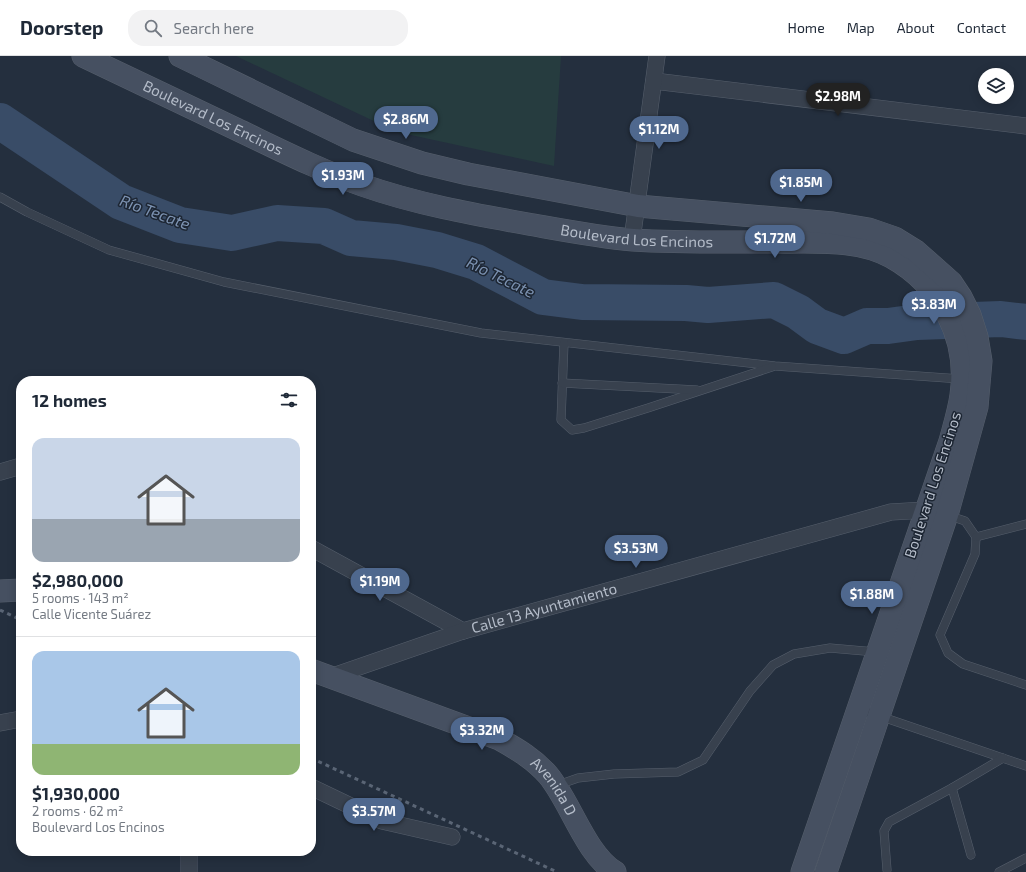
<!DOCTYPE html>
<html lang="en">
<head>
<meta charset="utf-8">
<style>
	body { margin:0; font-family:"Exo 2",sans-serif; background:#f2f2f3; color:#1f2937; height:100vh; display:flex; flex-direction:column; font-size:15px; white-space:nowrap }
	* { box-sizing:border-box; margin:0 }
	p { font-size:13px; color:#747a83 }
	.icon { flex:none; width:22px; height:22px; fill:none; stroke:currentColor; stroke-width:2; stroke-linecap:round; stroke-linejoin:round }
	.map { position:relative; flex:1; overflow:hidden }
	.side { position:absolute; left:16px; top:320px; width:300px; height:480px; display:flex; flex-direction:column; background:#fff; border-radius:16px; box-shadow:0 2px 10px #0003 }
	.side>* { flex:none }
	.tools { position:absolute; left:978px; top:12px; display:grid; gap:8px }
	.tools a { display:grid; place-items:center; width:36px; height:36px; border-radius:50%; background:#fff; box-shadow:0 2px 10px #0003; font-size:20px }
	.price { position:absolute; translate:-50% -34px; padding:0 9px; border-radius:14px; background:#4f688e; color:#fff; font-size:13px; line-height:26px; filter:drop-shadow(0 1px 2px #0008) }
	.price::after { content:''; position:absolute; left:50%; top:24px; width:12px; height:9px; margin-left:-6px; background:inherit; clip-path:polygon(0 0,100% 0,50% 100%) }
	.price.active { background:#222; color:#fff }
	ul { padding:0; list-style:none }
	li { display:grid; align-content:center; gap:8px; height:212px; padding:0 16px }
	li+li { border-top:1px solid #e0e1e3 }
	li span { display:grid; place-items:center; height:124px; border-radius:12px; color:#555 }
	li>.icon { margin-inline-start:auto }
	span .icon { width:72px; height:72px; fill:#fffc; stroke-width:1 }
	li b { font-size:17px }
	h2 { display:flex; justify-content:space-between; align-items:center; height:48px; padding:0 16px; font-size:17px }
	header { display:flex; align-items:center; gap:24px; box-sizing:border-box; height:56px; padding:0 20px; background:#fff; border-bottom:1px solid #e0e1e3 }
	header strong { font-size:19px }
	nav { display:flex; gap:22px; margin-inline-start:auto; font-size:14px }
	.search { width:280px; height:36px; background:#f2f2f3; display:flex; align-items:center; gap:10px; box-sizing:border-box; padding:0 14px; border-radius:16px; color:#747a83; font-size:15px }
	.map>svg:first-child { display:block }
	.green { fill:#263c3f }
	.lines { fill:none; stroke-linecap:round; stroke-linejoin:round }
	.river { stroke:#394c67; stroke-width:36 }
	.lane-casing { stroke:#565f6c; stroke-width:9 }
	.street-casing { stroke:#565f6c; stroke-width:17 }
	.secondary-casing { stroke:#565f6c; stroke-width:23 }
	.lane { stroke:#38414e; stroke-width:8 }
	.street { stroke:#38414e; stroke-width:16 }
	.secondary { stroke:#465061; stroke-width:22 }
	.rail { stroke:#5a6575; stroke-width:3; stroke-dasharray:4 4; stroke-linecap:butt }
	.labels { text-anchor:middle; stroke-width:3; stroke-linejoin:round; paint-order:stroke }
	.street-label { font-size:15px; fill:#b4bcc9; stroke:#1d2633 }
	.water-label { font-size:16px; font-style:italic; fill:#7c92b1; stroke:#1d2633 }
</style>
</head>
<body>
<header>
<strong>Doorstep</strong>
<div class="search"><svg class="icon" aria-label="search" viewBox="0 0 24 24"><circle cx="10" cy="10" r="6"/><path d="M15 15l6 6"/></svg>Search here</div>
<nav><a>Home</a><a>Map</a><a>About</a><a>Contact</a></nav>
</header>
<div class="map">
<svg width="1026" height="816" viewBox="0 0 1026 816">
	<rect width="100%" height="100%" fill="#242f3e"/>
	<path class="green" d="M236,0H561L554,110L397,76Z"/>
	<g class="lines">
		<path class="river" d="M0,65L121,146L180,169L232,177L277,167L324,170L351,182L396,186L437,194L476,206L543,241L582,246L686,247L708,249L774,244L798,256L817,270L844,280L867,270H888L917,266L1001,263L1026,266"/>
		<g class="lane-casing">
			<g id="lane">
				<path d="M0,141L27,156L109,194L224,226L481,277L775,310L961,323"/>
				<path d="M564,287L561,364L572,374L584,372L648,352L772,311"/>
				<path d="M562,327L697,334"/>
				<path d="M947,459L965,465L976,481L975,498L940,579L948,597L963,608L1026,629"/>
				<path d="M976,481L1026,468"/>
				<path d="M859,653L1026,710"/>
				<path d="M558,729L578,722L614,718L678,716L703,704L750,635L773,609L794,598L830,592L876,596"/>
				<path d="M952,732L971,799"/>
				<path d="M887,814L884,775L889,766L952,732L1003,702"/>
				<path d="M999,816L1026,802"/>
			</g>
		</g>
		<g class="street-casing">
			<g id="street">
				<path d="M654,25L1026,70"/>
				<path d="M632,184L657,0"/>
				<path d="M0,416L21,410"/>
				<path d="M311,492L463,575"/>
				<path id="s1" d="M330,621L463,575L891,456L926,454L935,456"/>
				<path d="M0,667L21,663"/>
				<path d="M311,731L382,765L452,781"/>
				<path d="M189,816V795"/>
			</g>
		</g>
		<g class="secondary-casing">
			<g id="secondary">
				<path id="s2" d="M83,0C134,24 185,49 236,73C278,93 319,114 362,129C416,148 472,158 528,168C562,174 598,181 633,184C680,187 729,186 776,186C813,187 857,182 891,201C941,229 969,282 961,339C959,354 954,370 950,385L802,816"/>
				<path d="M180,0L353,84L422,107L468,118L638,150L833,167L869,173L895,182L916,195L951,226L961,241L970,259L977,281L981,305L977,351L947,459L826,816"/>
				<path d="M0,535L21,534"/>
				<path id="s3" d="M311,614L499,683C517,693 534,703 548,719C570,745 586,799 615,816"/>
			</g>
		</g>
		<use href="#lane" class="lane"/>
		<use href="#street" class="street"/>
		<use href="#secondary" class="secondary"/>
		<g class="rail">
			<path d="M0,554L21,564"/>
			<path d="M311,702L557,816"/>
		</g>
	</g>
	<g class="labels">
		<g class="street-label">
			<text dy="5" stroke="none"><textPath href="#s2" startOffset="144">Boulevard Los Encinos</textPath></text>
			<text dy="5" stroke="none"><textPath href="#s2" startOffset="588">Boulevard Los Encinos</textPath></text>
			<text transform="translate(933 429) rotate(-72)" y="5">Boulevard Los Encinos</text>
			<text dy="5" stroke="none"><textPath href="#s1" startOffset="225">Calle 13 Ayuntamiento</textPath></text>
			<text dy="5" stroke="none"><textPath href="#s3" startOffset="274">Avenida D</textPath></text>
		</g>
		<g class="water-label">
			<text transform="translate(155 156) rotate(20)" y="6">Río Tecate</text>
			<text transform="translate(501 221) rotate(26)" y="6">Río Tecate</text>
		</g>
	</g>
</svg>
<div class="tools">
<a><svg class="icon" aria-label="layers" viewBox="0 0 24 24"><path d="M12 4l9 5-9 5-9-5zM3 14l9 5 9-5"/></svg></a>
</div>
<b class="price active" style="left:838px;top:61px">$2.98M</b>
<b class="price" style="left:406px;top:84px">$2.86M</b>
<b class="price" style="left:659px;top:94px">$1.12M</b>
<b class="price" style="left:343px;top:140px">$1.93M</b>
<b class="price" style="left:801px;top:147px">$1.85M</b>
<b class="price" style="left:775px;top:203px">$1.72M</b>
<b class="price" style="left:934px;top:269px">$3.83M</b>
<b class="price" style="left:636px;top:513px">$3.53M</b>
<b class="price" style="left:380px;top:546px">$1.19M</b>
<b class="price" style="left:872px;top:559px">$1.88M</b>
<b class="price" style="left:482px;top:695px">$3.32M</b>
<b class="price" style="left:374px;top:776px">$3.57M</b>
<section class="side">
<h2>12 homes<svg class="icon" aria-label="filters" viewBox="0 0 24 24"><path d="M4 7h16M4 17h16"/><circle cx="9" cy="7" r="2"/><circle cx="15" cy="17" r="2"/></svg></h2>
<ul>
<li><span style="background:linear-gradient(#c9d6e8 65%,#9aa5b1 0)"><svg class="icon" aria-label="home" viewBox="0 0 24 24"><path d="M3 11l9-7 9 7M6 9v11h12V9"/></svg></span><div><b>$2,980,000</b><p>5 rooms · 143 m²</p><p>Calle Vicente Suárez</p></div></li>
<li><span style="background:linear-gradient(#a9c7e8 75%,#8fb573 0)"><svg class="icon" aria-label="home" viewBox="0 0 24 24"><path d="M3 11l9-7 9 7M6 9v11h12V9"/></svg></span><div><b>$1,930,000</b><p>2 rooms · 62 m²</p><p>Boulevard Los Encinos</p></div></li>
</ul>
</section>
</div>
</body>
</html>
